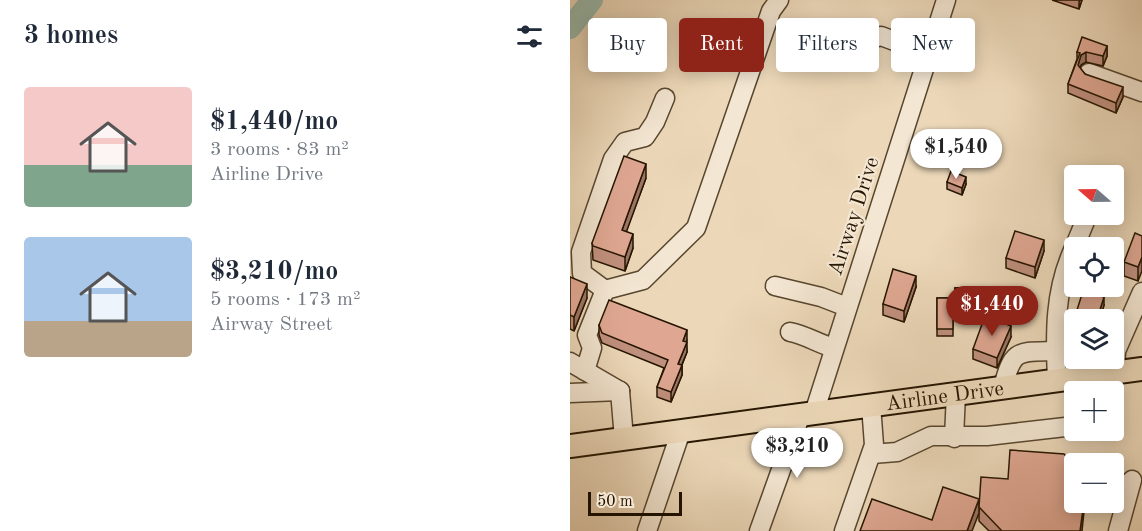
<!DOCTYPE html>
<html lang="en">
<head>
<meta charset="utf-8">
<style>
	body { margin:0; font-family:"Old Standard TT",serif; background:#f6f6f7; color:#1f2937; height:100vh; display:flex; flex-direction:column; font-size:22px; white-space:nowrap }
	* { box-sizing:border-box; margin:0 }
	p { font-size:20px; color:#747a83 }
	.icon { flex:none; width:33px; height:33px; fill:none; stroke:currentColor; stroke-width:2; stroke-linecap:round; stroke-linejoin:round }
	.map { position:relative; flex:1; overflow:hidden }
	.panel { display:flex; flex-direction:column; background:#fff; width:570px }
	.panel>* { flex:none }
	.banner { position:absolute; left:18px; top:18px; width:464px; height:54px; display:flex; gap:12px }
	.needle { width:39px; rotate:290deg }
	.tools { position:absolute; left:494px; top:165px; display:grid; gap:12px }
	.tools a { display:grid; place-items:center; width:60px; height:60px; border-radius:6px; background:#fff; box-shadow:0 3px 15px #0003; font-size:30px }
	.scale { position:absolute; left:18px; bottom:15px; width:94px; box-sizing:border-box; padding-left:6px; border:3px solid #251500; border-top:0; font-size:16px; line-height:21px; white-space:nowrap; color:#251500; -webkit-text-stroke:4px #f3e6d2; paint-order:stroke }
	.price { position:absolute; translate:-50% -51px; padding:0 14px; border-radius:21px; background:#fff; color:#222; font-size:20px; line-height:39px; filter:drop-shadow(0 2px 3px #0008) }
	.price::after { content:''; position:absolute; left:50%; top:36px; width:18px; height:14px; margin-left:-9px; background:inherit; clip-path:polygon(0 0,100% 0,50% 100%) }
	.price.on { background:#8f2418; color:#fff }
	ul { padding:0; list-style:none }
	li { display:flex; align-items:center; gap:18px; height:150px; padding:0 24px }
	li span { display:grid; place-items:center; flex:none; width:168px; height:120px; border-radius:6px; color:#555 }
	li>.icon { margin-inline-start:auto }
	span .icon { width:72px; height:72px; fill:#fffc; stroke-width:1 }
	li b { font-size:26px }
	h2 { display:flex; justify-content:space-between; align-items:center; height:72px; padding:0 24px; font-size:26px }
	.pill { padding:0 21px; border-radius:6px; background:#fff; box-shadow:0 3px 15px #0003; font-size:21px; line-height:54px }
	.pill.on { background:#8f2418; color:#fff }
	main { display:flex; flex:1; min-height:0 }
	.map>svg:first-child { display:block }
	.lines { fill:none; stroke-linecap:round; stroke-linejoin:round }
	.river { stroke:#99baac; stroke-width:22 }
	.minor-casing { stroke:#57462e; stroke-width:21 }
	.major-casing { stroke:#251500; stroke-width:26 }
	.minor { stroke:#f3e6d2; stroke-width:18 }
	.major { stroke:#ecd8b9; stroke-width:22 }
	.wall { fill:#c0907e; stroke:#251500; stroke-width:1.5 }
	.shaded-wall { fill:#9c7566; stroke:#251500; stroke-width:1.5 }
	.building { fill:#dfa792; stroke:#251500; stroke-width:1.5 }
	.labels { text-anchor:middle; stroke-width:4.5; stroke-linejoin:round; paint-order:stroke }
	.street-label { font-size:21px; fill:#251500; stroke:#f3e6d2 }
</style>
</head>
<body>
<main>
<section class="panel">
<h2>3 homes<svg class="icon" aria-label="filters" viewBox="0 0 24 24"><path d="M4 7h16M4 17h16"/><circle cx="9" cy="7" r="2"/><circle cx="15" cy="17" r="2"/></svg></h2>
<ul>
<li><span style="background:linear-gradient(#f6c9c9 65%,#7fa58c 0)"><svg class="icon" aria-label="home" viewBox="0 0 24 24"><path d="M3 11l9-7 9 7M6 9v11h12V9"/></svg></span><div><b>$1,440/mo</b><p>3 rooms · 83 m²</p><p>Airline Drive</p></div></li>
<li><span style="background:linear-gradient(#a9c7e8 70%,#b9a48a 0)"><svg class="icon" aria-label="home" viewBox="0 0 24 24"><path d="M3 11l9-7 9 7M6 9v11h12V9"/></svg></span><div><b>$3,210/mo</b><p>5 rooms · 173 m²</p><p>Airway Street</p></div></li>
</ul>
</section>
<div class="map">
<svg width="572" height="531" viewBox="0 0 572 531">
	<rect width="100%" height="100%" fill="#ecd8b9"/>
	<filter id="stains"><feTurbulence type="fractalNoise" baseFrequency=".00333" numOctaves="4"/><feColorMatrix values="0 0 0 0 .2 0 0 0 0 .09 0 0 0 0 .02 0 0 0 .5 -.17"/></filter>
	<radialGradient id="worn" r=".72"><stop offset=".6" stop-color="#630" stop-opacity="0"/><stop offset="1" stop-color="#630" stop-opacity=".3"/></radialGradient>
	<g class="lines">
		<path class="river" d="M0,28L22,0"/>
		<g class="minor-casing">
			<g id="minor">
				<path d="M260,29L298,40L311,36L359,54"/>
				<path d="M519,73L572,92"/>
				<path d="M504,248L518,214"/>
				<path d="M205,286L251,297L277,307"/>
				<path d="M35,290L73,280L126,228L201,11L209,0"/>
				<path d="M220,332C236,335 249,344 264,348"/>
				<path d="M0,362L50,391"/>
				<path d="M15,371L22,348L17,335L35,290L12,273L11,252L43,159L55,142L75,137L85,122L95,98"/>
				<path d="M545,373L546,351L572,292"/>
				<path d="M487,380C485,334 484,291 504,248"/>
				<path d="M433,387C443,348 448,352 486,351"/>
				<path d="M50,391L54,439"/>
				<path d="M0,393L50,391"/>
				<path d="M244,413L376,0"/>
				<path d="M384,438L386,393"/>
				<path d="M302,454L327,452L361,436H417L504,426"/>
				<path d="M77,531L111,431"/>
				<path d="M189,531L231,414"/>
				<path d="M274,531L304,445L301,405"/>
				<path d="M548,531L562,480"/>
			</g>
		</g>
		<g class="major-casing">
			<g id="major">
				<path id="s1" d="M0,446L572,369"/>
			</g>
		</g>
		<use href="#minor" class="minor"/>
		<use href="#major" class="major"/>
	</g>
	<g class="wall">
		<path d="M482,0H512L509,9Z"/>
		<path d="M537,46V56L533,66L516,62L511,65L510,68L515,74L553,97L546,113L498,93V84L507,59V52Z"/>
		<path d="M76,178L56,231L63,248L55,271L23,260L22,243Z"/>
		<path d="M377,182L396,184L392,195L377,189Z"/>
		<path d="M572,236L568,281L554,276V262Z"/>
		<path d="M474,251L465,278L436,268V258Z"/>
		<path d="M0,277L17,298L4,331L0,329Z"/>
		<path d="M346,287L334,322L313,315V304Z"/>
		<path d="M402,287V308L386,309L385,288Z"/>
		<rect x="367" y="298" width="16" height="38"/>
		<path d="M534,305L530,320H515L507,317V310Z"/>
		<path d="M29,325L117,340L116,342L117,352L112,365V375L101,402L87,397V387L94,368L32,343L29,335Z"/>
		<path d="M441,337L427,368L403,359V349Z"/>
		<path d="M409,507L512,531H419L409,521Z"/>
	</g>
	<g class="shaded-wall">
		<path d="M510,0H512L509,9V2Z"/>
		<path d="M537,46V56L533,66V56Z"/>
		<path d="M516,52V62L511,65L508,74V65L511,55Z"/>
		<path d="M553,87V97L546,113V103Z"/>
		<path d="M76,164V178L52,244V230Z"/>
		<path d="M396,177V184L392,195V188Z"/>
		<path d="M63,234V248L55,271V257Z"/>
		<path d="M474,240V251L465,278V267Z"/>
		<path d="M572,257V271L568,281V267Z"/>
		<path d="M346,276V287L334,322V311Z"/>
		<path d="M17,284V298L4,331V317Z"/>
		<path d="M534,297V305L530,320H528V316Z"/>
		<path d="M441,326V337L427,368V358Z"/>
		<path d="M117,330V340L113,351V341Z"/>
		<path d="M117,342V352L108,374V364Z"/>
		<path d="M112,365V375L101,402V392Z"/>
		<path d="M409,499V513L402,531H397Z"/>
		<path d="M514,502H515L512,531H510Z"/>
	</g>
	<g class="building">
		<path d="M512,37L537,46L533,56L516,52L511,55L508,65L515,74L553,87L546,103L498,84L510,53L507,52Z"/>
		<path d="M54,156L76,164L52,230L63,234L55,257L23,246L22,243Z"/>
		<path d="M381,171L396,177L392,188L377,182Z"/>
		<path d="M445,231L474,240L465,267L436,258Z"/>
		<path d="M565,233L572,236V257L568,267L554,262Z"/>
		<path d="M323,269L346,276L334,311L313,304Z"/>
		<path d="M0,277L17,284L4,317L0,315Z"/>
		<path d="M402,287V301H386L385,288Z"/>
		<path d="M513,291L534,297L528,316L507,310Z"/>
		<rect x="367" y="298" width="16" height="31"/>
		<path d="M39,300L117,330L113,341L117,342L108,364L112,365L101,392L87,387L98,360L32,333L29,325Z"/>
		<path d="M415,316L441,326L427,358L403,349Z"/>
		<path d="M440,450L494,454L504,465V502H514L510,531H432L409,507L411,477L438,479Z"/>
		<path d="M373,487L409,499L397,531H290L302,499L362,520Z"/>
	</g>
	<g class="labels">
		<g class="street-label">
			<text transform="translate(283 216) rotate(-72)" y="7">Airway Drive</text>
			<text dy="7" stroke="none"><textPath href="#s1" startOffset="378">Airline Drive</textPath></text>
		</g>
	</g>
	<rect width="100%" height="100%" filter="url(#stains)"/>
	<rect width="100%" height="100%" fill="url(#worn)"/>
</svg>
<div class="tools">
<a><svg class="needle" viewBox="-14 -14 28 28"><path d="M0-13l5 13h-10z" fill="#e53935"/><path d="M0 13l5-13h-10z" fill="#747a83"/></svg></a>
<a><svg class="icon" aria-label="locate" viewBox="0 0 24 24"><circle cx="12" cy="12" r="6"/><path d="M12 2v4M12 18v4M2 12h4M18 12h4"/></svg></a>
<a><svg class="icon" aria-label="layers" viewBox="0 0 24 24"><path d="M12 4l9 5-9 5-9-5zM3 14l9 5 9-5"/></svg></a>
<a>+</a>
<a>−</a>
</div>
<div class="scale">50 m</div>
<b class="price" style="left:386px;top:180px">$1,540</b>
<b class="price on" style="left:422px;top:337px">$1,440</b>
<b class="price" style="left:227px;top:479px">$3,210</b>
<div class="banner">
<a class="pill">Buy</a>
<a class="pill on">Rent</a>
<a class="pill">Filters</a>
<a class="pill">New</a>
</div>
</div>
</main>
</body>
</html>
